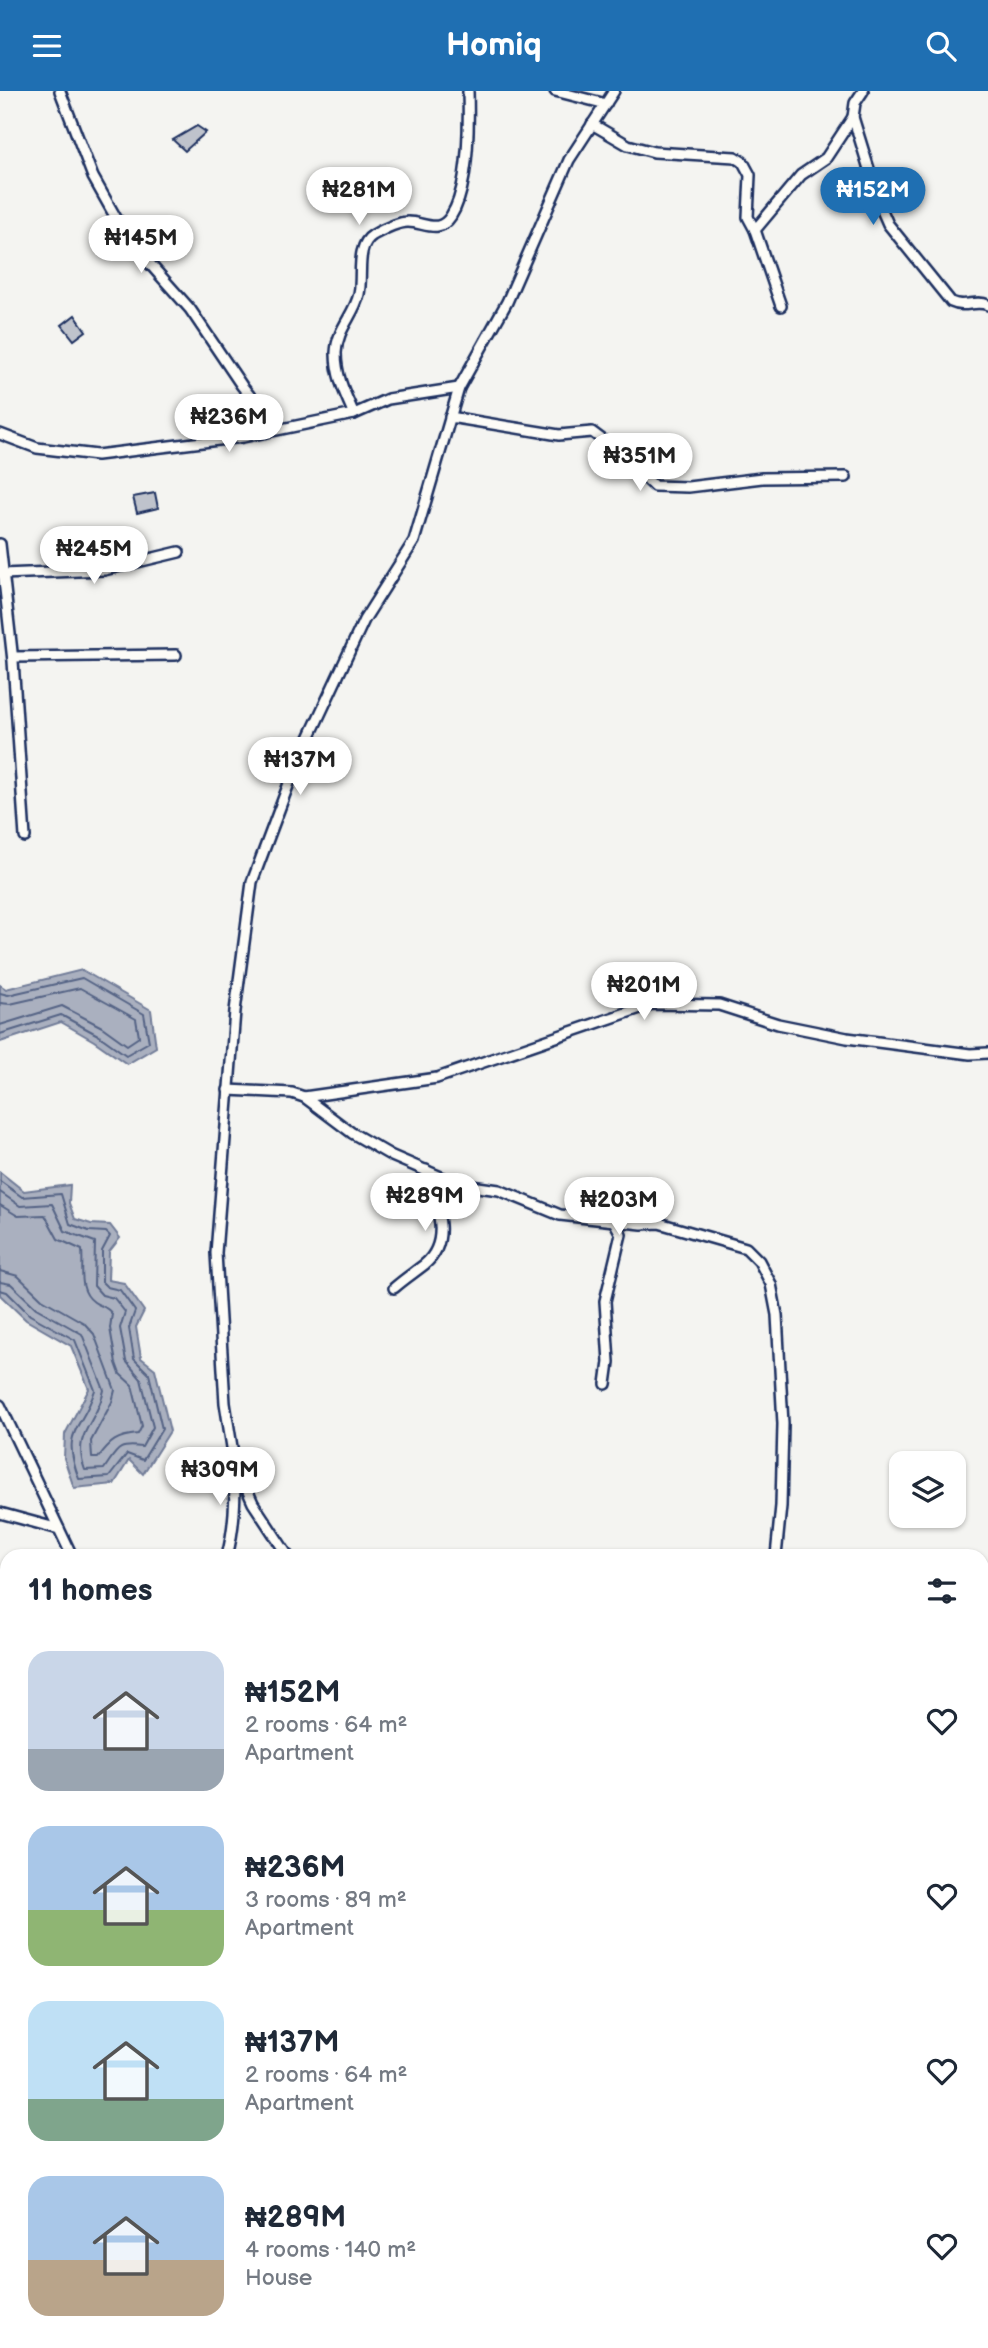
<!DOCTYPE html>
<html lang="en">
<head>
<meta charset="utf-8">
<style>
	body { margin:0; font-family:"Balsamiq Sans",sans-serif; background:#f6f6f7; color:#1f2937; height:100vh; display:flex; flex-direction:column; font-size:26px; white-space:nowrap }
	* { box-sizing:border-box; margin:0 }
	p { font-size:23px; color:#747a83 }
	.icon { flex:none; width:38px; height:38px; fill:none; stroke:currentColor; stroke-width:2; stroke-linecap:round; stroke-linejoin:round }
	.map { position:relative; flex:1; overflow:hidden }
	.sheet { position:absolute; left:0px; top:1458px; width:989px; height:800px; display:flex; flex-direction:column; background:#fff; border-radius:21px 21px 0 0; box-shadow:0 2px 5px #0004 }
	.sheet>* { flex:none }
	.buttons { position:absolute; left:889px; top:1360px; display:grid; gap:14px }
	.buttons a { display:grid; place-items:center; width:77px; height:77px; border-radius:14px; background:#fff; box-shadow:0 2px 5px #0004; font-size:35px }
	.price { position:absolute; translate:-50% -60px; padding:0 16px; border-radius:24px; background:#fff; color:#222; font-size:23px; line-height:46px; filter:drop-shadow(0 2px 4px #0008) }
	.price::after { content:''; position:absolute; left:50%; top:42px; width:21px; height:16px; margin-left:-10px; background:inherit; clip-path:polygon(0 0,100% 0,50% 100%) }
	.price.on { background:#1f6fb2; color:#fff }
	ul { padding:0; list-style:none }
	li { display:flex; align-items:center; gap:21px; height:175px; padding:0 28px }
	li span { display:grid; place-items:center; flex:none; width:196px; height:140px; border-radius:21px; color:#555 }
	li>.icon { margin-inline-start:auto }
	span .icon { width:84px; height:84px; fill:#fffc; stroke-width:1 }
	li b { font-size:30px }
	h2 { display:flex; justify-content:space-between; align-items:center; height:84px; padding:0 28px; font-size:30px }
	header { display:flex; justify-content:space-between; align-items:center; height:91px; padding:0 28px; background:#1f6fb2; color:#fff; font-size:32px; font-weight:700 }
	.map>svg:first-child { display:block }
	.water { fill:#aab0bf; stroke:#717c98; stroke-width:2 }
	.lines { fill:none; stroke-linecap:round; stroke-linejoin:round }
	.shore { stroke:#546385; stroke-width:2 }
	.building { fill:#bfc3cc; stroke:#1b2f5e; stroke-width:2 }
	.minor-casing { stroke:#1b2f5e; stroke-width:14 }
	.minor { stroke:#fdfcf7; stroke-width:9 }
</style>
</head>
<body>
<header><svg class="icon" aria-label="menu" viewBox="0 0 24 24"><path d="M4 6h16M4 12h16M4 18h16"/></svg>Homiq<svg class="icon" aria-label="search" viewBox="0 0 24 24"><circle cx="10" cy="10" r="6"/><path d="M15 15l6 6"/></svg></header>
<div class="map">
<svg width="988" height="2257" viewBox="0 0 988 2257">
	<rect width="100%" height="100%" fill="#f4f4f1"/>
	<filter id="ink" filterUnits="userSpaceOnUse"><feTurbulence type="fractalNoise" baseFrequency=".0143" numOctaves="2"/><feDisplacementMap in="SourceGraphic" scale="14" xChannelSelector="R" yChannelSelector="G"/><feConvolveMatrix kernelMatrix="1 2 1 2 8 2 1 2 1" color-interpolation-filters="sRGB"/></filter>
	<g filter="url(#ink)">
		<g class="water">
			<path d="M82,879L151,919L156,956L127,973L94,950L61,931L0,951V894L6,898Z"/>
			<path d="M0,1081L24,1100L70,1094L69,1112L75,1128L91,1133L110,1134L120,1147L109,1161L108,1189L124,1192L144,1220L136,1236L141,1267L155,1278L170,1340L143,1383L129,1369L114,1393L74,1397L64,1367L65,1343L89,1298L71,1255L26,1229L0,1204Z"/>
		</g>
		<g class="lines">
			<g class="shore">
				<path d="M0,902L8,904L82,887L144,923L149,951L126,964L98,944L61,924L0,943"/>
				<path d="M0,912L10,913L80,897L136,928L139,946L127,954L102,936L62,915L0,934"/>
				<path d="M0,1090L22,1106L61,1103L70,1133L89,1140L106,1141L110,1145L102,1160V1191L107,1196L120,1199L135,1220L129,1237L134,1268L149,1283L162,1338L143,1369L127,1363L109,1386L79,1388C60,1338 82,1340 95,1299L75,1249L30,1224L7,1201L0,1199"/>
				<path d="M0,1101L20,1115L52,1113L65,1140L95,1151L94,1195L102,1204L114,1207L125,1221L120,1237L126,1270L141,1288L153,1336L142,1356C117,1353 118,1358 104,1378L85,1379C71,1341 98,1332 104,1299L82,1243L36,1217L11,1193L0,1191"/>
				<path d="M0,1114L18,1125L45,1124L58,1148L82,1159C84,1177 77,1199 94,1211C101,1216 107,1215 112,1223L110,1237L116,1272L120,1283L132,1294L142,1335L138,1343C117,1345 110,1350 98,1367H92L91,1350L112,1311L115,1299L94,1243L84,1232L42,1208L18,1185L0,1180"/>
			</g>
		</g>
		<g class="building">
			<path d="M197,35L206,41L185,60L173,49Z"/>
			<path d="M75,224L86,240L74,249L62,234Z"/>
			<path d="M155,402L158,417L137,422L133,406Z"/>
		</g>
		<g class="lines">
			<g class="minor-casing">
				<g id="minor">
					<path d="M60,0L93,86L116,127L142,164L190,218L242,295L276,338"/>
					<path d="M555,0L606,13"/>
					<path d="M863,0L855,12L853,26L881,117L888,133L951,211C966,218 975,208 988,214"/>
					<path d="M592,33L628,54L654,61L735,66L743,71L750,84L748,126L755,139L781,215"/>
					<path d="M755,139L801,84L826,67L853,26"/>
					<path d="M354,323C345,303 336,285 336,262C337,237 354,225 359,203C363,185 355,155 373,144C382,139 398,131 408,131C424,131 439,144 451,125C469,97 469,34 468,0"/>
					<path d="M450,326L559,344L592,341L620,362L654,395L688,396L762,387L846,386"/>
					<path d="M0,343L37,357L97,364L243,346L354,323L388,308L459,297"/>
					<path d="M0,453L13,570L25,746"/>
					<path d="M2,483L104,479L179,461"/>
					<path d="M13,566L176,564"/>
					<path d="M228,999L292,1002L304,1006L352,1042L392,1065L457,1093L499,1099L560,1124L642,1133L659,1132L746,1157L759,1170L771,1193L777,1224L783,1333L781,1415L776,1465"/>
					<path d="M304,1006L437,987L652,913L719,914L778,933L847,947L970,963L988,962"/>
					<path d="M394,1197C404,1188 415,1181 425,1173C454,1148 434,1109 426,1079"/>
					<path d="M606,1293L609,1271L605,1210L621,1143L614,1130"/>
					<path d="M0,1314L72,1465"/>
					<path d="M0,1422L59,1438"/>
					<path d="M227,1465C235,1435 236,1405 234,1374"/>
					<path d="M288,1465L253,1412L234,1369L225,1312L216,1162L235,920L252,791L294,679L364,529L414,450L459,297L507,211L569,69L614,0"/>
					<path d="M982,1866L988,1865"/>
					<path d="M982,2077L987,2108"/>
					<path d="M714,2250L716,2257"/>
				</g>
			</g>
			<use href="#minor" class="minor"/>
		</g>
	</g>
</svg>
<div class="buttons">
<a><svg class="icon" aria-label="layers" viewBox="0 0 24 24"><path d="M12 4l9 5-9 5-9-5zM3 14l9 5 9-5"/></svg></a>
</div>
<b class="price" style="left:359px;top:136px">₦281M</b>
<b class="price on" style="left:873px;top:136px">₦152M</b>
<b class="price" style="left:141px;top:184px">₦145M</b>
<b class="price" style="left:229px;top:363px">₦236M</b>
<b class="price" style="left:640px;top:402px">₦351M</b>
<b class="price" style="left:94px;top:495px">₦245M</b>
<b class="price" style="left:300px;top:706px">₦137M</b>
<b class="price" style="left:644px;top:931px">₦201M</b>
<b class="price" style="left:425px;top:1142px">₦289M</b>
<b class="price" style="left:619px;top:1146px">₦203M</b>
<b class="price" style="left:220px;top:1416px">₦309M</b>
<section class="sheet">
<h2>11 homes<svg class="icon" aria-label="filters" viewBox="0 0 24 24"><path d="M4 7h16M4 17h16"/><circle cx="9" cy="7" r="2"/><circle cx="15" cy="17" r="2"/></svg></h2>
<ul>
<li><span style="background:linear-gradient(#c9d6e8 70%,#9aa5b1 0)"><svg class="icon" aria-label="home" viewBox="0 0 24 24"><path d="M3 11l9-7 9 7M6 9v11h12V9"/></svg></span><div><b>₦152M</b><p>2 rooms · 64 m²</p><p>Apartment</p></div><svg class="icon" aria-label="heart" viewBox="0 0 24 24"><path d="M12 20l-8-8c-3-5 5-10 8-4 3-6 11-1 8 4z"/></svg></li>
<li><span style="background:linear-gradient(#a9c7e8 60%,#8fb573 0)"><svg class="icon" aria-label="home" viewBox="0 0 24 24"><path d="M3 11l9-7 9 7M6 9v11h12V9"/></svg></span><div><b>₦236M</b><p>3 rooms · 89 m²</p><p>Apartment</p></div><svg class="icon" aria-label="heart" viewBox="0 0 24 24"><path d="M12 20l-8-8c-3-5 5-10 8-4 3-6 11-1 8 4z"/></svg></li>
<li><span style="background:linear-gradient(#bfe0f5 70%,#7fa58c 0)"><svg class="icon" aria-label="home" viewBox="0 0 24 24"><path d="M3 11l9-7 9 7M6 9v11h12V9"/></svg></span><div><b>₦137M</b><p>2 rooms · 64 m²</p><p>Apartment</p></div><svg class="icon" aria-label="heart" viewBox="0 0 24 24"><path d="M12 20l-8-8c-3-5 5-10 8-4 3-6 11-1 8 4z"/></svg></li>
<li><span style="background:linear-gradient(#a9c7e8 60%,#b9a48a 0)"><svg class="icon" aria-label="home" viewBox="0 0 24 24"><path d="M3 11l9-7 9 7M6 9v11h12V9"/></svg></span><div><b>₦289M</b><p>4 rooms · 140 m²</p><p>House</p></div><svg class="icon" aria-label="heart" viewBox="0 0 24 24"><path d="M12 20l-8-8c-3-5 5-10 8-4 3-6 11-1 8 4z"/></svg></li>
</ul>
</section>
</div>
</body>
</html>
